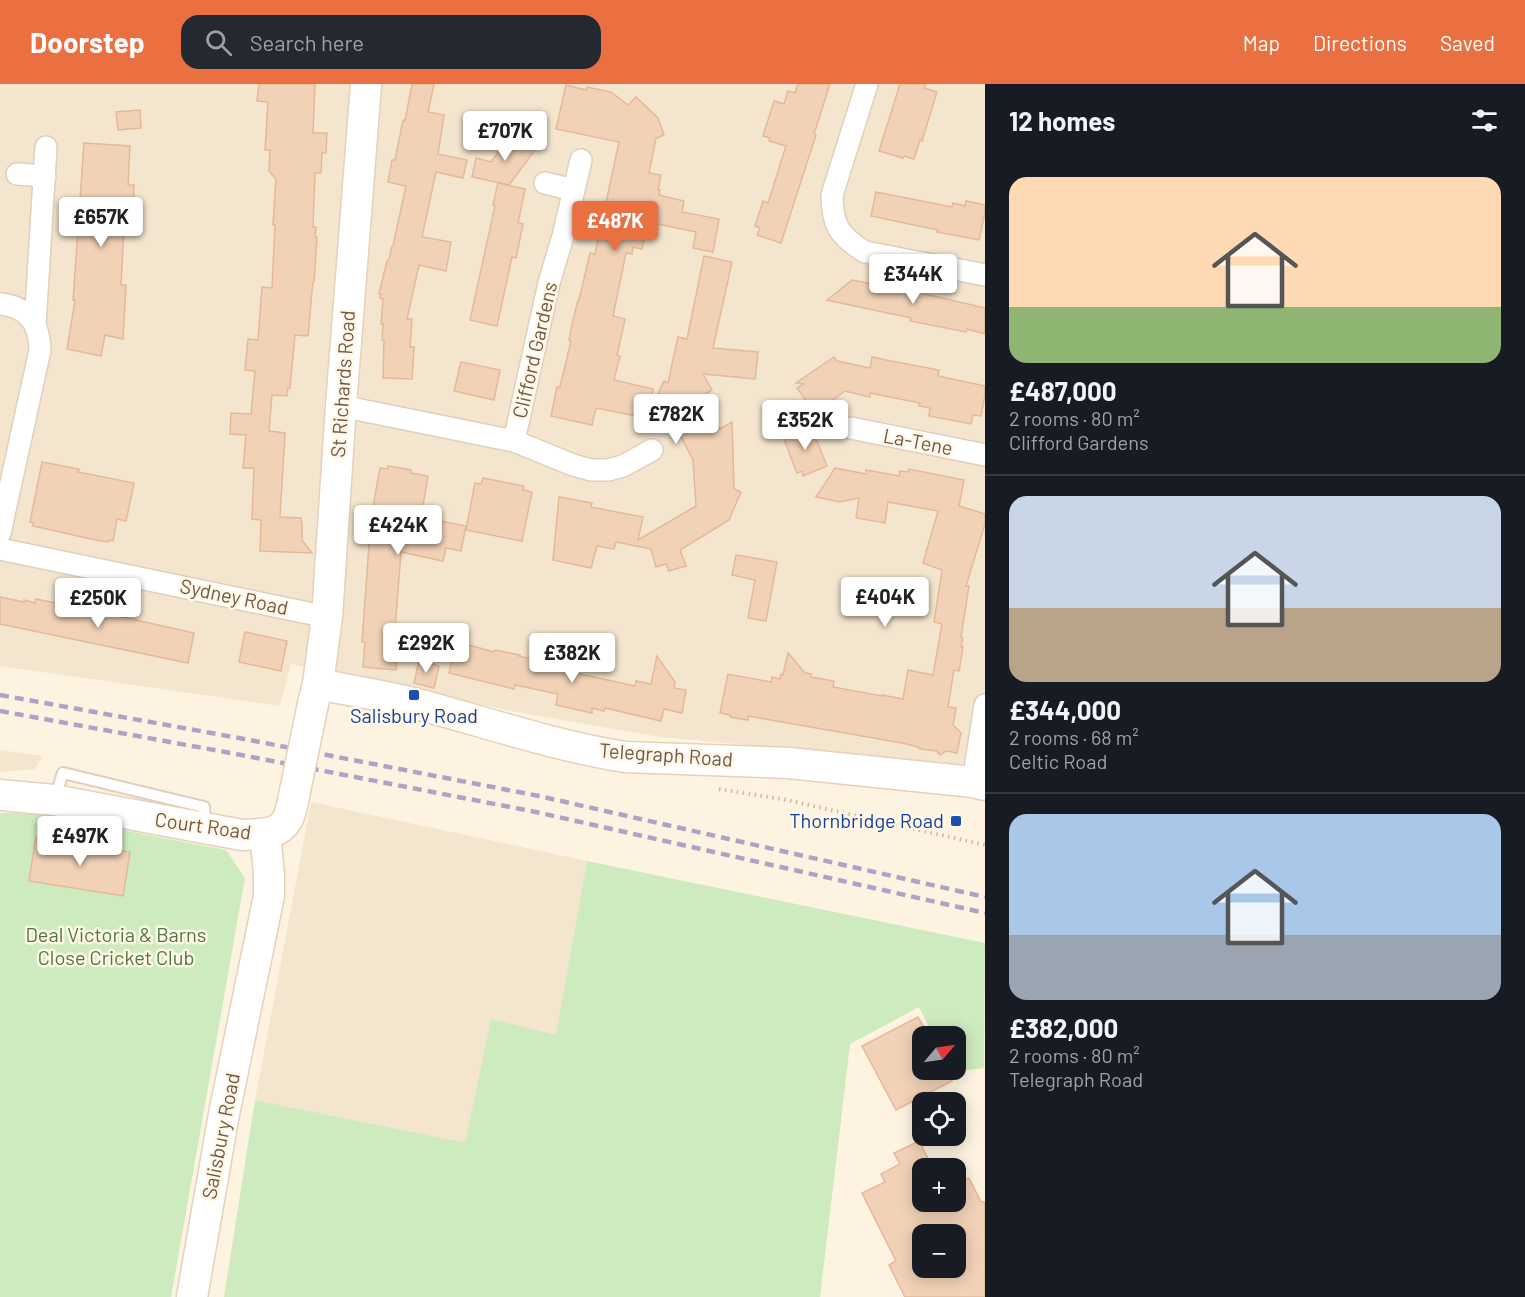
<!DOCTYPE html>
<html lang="en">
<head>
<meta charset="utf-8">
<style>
	body { margin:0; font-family:Barlow,sans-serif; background:#242831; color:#f1f3f6; height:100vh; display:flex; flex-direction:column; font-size:22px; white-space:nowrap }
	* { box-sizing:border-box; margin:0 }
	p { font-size:20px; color:#9ea1a6 }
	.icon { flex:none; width:33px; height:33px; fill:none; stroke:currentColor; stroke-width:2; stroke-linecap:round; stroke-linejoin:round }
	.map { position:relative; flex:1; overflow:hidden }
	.side { display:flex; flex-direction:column; background:#171b24; width:540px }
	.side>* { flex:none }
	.needle { width:39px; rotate:61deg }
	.controls { position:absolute; left:912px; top:942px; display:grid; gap:12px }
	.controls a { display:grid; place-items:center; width:54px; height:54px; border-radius:12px; background:#171b24; box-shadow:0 3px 15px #0003; font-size:30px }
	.price { position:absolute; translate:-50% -51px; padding:0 14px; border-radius:6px; background:#fff; color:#222; font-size:20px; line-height:39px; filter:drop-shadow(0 2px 3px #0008) }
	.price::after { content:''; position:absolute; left:50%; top:36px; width:18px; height:14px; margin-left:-9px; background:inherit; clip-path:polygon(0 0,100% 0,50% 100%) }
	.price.active { background:#ea7042; color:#fff }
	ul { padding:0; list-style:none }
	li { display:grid; align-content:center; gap:12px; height:318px; padding:0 24px }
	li+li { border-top:2px solid #363941 }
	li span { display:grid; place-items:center; height:186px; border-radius:18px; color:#555 }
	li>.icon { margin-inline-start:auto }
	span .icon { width:108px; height:108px; fill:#fffc; stroke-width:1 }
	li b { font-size:26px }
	h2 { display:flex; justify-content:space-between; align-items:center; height:72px; padding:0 24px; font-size:26px }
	header { display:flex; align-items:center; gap:36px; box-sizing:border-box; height:84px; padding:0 30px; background:#ea7042; color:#fff }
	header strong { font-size:28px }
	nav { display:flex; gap:33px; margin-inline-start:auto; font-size:21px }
	.search { width:420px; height:54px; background:#242831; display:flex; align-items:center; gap:15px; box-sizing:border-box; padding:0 21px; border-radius:18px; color:#9ea1a6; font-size:22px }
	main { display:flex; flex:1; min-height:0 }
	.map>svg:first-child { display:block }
	.residential { fill:#f4e5ce }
	.green { fill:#ceeabf }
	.building { fill:#f2d2b7; stroke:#e5b997; stroke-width:1.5; fill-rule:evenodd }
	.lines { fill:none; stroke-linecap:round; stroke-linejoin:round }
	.lane-casing { stroke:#e1cfbc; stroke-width:14 }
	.street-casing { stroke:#e1cfbc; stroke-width:24 }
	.secondary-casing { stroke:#e6d1ba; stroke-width:33 }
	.path { stroke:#d7b59b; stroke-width:4; stroke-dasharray:1.5 4.5; stroke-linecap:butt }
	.lane { stroke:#fff; stroke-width:10 }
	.street { stroke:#fff; stroke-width:21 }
	.secondary { stroke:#fff; stroke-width:30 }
	.rail { stroke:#b69fc5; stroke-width:4.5; stroke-dasharray:9 6; stroke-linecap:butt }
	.secondary-bridge-casing { stroke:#e6d1ba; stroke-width:33; stroke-linecap:butt }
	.secondary-bridge { stroke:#fff; stroke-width:30 }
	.transit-dot { fill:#1a4fb4; stroke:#fff7e7; stroke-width:2 }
	.labels { text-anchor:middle; stroke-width:5; stroke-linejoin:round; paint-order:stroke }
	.street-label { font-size:20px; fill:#735947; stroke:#fff7e7 }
	.transit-label { font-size:20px; fill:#164399; stroke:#fff7e7 }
	.park-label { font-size:20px; fill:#4d793f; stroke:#fff7e7 }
</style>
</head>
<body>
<header>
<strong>Doorstep</strong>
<div class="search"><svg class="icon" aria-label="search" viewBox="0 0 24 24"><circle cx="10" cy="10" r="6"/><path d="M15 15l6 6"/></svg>Search here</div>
<nav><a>Map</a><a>Directions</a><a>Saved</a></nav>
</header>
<main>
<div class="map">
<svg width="985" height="1213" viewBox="0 0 985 1213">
	<rect width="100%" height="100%" fill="#fdf3e0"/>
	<g class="residential">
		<path d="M0,0H985V683L660,653L516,628L291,580L280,622L0,582Z"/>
		<path d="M0,666L43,672L35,685L0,688Z"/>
		<path d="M311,718L587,777L556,952L491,935L465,1060L255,1016Z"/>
	</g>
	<g class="green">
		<path d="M0,729H33L226,766L245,794L171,1213H0Z"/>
		<path d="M587,777L985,859L984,984L951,988L950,986H956V952H934L919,923L850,960L820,1213H224L255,1016L465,1059L491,935L556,951Z"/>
	</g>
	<g class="building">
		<path d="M259,0H315L313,49H327L326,69H322L321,89H315L313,143H316L315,153H317L314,198H313L312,207L308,252L295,251L290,304H288L287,312L272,311L269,347L285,349L280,433L301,434V437L302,438V456L312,469L260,467L261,436L252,435L254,384H243L246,351L230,350L231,329L251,330L255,287L245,286L248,255L258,256L262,203L272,204L275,141H273L276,95L269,87L270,66H265L268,18L257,17Z"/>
		<path d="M412,0H434L428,28L444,31L438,70L467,76L463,94L436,88L422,153L451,158L446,187L419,181L407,235H412L410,263H414L412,295L383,294L384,256H382L383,240H381L383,215L380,214L381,210H379L387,177L389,176L392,162H393L406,102L388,98L392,76H395L403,36L405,37Z"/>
		<path d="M798,0H830L814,50L816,51L781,159L757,151L760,144L755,142L763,117L768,119L786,62L769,57L770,54L763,52L774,17L784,20L788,7L795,9Z"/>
		<path d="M900,0H926L924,4L937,8L922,57L920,56L914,75L904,72L903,74L879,67Z"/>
		<path d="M566,1L586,6L587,3L611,8L628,21L636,13L658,34L664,51L656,54L649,89L661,91L658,106H660L659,111L684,117L682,128L719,135L713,168L693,164L696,148L648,138L642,165L633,163L632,170L626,169L613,232L625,235L617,271L620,272L614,296L653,305L647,334L596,324L592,341L551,332L557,303H560L571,257L569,256L573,236L578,216H579L590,169L595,170L619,58L556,45Z"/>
		<path d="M140,26L141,44L118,46L116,28Z"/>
		<path d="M513,49L535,66L509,101L472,93L476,74L491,78Z"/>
		<path d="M84,59L130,62L128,101H134L132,144H124L121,201H126L123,255L105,251L101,272L67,265L75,216H73Z"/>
		<path d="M498,99L525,105L518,139L523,140L516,174L512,173L497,242L470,236L495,122L493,121Z"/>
		<path d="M876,108L952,123L953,119L965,122L966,117L985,121V129L979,156L937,148L938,146L871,132Z"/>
		<path d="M704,172L732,178L713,264L758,268L755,295L703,290L712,306L702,312L720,345L732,338L734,405L741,408L729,436L680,466L686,482L669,487L666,480L656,483L651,465L616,458L614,465L597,462L591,484L553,476L559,413L592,419L591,423L643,433L638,456L696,422L693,376L658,310L664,297L668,299L678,253L687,255Z"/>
		<path d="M852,196L883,202L884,197L926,206L925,210L985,224V250L967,245L966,248L910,237L911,234L827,216Z"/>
		<path d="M834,273L837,277L870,284L872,273L891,277L939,286L938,292L985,302V311L981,332L973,331L971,340L929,332L930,324L919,322L920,319L870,309V313L845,307L815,329L797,304L804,300L796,299Z"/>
		<path d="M461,278L500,286L494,316L454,307Z"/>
		<path d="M811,342L827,382L803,392L802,387L797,389L783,353Z"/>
		<path d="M42,378L79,385L78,388L134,399L126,437L117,435L113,457L109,456L108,458L91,455L33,442V439L30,438Z"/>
		<path d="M388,382L411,386V389L428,392L421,433L466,442L461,467L446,464L443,477L401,468L394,558H398L396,586L363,583L365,558H362L371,433L380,384L388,385Z"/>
		<path d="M835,384L866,390V386L899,392L900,387L908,388L909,385L964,396L959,422L985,430V440L966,502H969L961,553L963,554L961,563H963L959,587L954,586L948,623L956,624L953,641L961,649L957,669L946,667L940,671L937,667L920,665L918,663L902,659L748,632V636L730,633V631L720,629L728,590L771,598L772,593L780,595L781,590L783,591L788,569L805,589L811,590V593L834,597L833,603L882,612V611L903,615L908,586L933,591L942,540L934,538L942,486L923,479L938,427L888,418L885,439L856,434L859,414L840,418L816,413Z"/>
		<path d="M483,394L524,402L523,406L532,408L522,457L466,446L475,399L481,400Z"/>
		<path d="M736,471L777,478L766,537L748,534L755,496L732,491Z"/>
		<path d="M0,513L24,518V516L35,519L36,515L56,519V523L90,530L91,526L194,549L188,579L0,540Z"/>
		<path d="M245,548L287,557L281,587L239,578Z"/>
		<path d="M469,561L494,568L495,566L520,571L519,572L535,576L534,580L635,602L636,597L651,600L657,572L675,598L674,604L686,606L682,629L664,625L661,637L605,624L604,627L592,624V629L556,621L558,610L515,601L514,605L449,589L455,564L467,567Z"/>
		<path d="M419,576L439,582L434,604L414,599Z"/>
		<path d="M36,753L130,768L123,812L29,797Z"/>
		<path d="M918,933L929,952H922V986H946L952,997L896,1026L862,962Z"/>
		<path d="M919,1057L933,1084H922V1118H956V1101L969,1094L981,1118H985V1213H905L889,1181L896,1177L862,1109L885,1098L881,1090L900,1080L894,1069ZM922,1150H956V1184H922Z"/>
	</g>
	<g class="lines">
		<g class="lane-casing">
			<path id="lane" d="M55,713L63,689L204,723L205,743"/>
		</g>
		<g class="street-casing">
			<g id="street">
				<path d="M867,0L832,111C832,141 839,152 865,168L985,191"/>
				<path d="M17,90L45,92"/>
				<path d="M545,99L574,106"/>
				<path d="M0,220C28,223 39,238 40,266L0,449"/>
				<path d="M35,241L46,63"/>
				<path d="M341,322L514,357L573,381L591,386H608L623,382L652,366"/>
				<path d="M851,344L985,371"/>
				<path d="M514,357L549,199L563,152L581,76"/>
				<path d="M0,465L327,533"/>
				<path d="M973,698L985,621"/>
			</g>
		</g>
		<g class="secondary-casing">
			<g id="secondary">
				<path d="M318,600C352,607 387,612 421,621C488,639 556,662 625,673L789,679L973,698L985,701"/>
				<path d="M313,620L318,600L327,533L341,322L366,0"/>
				<path d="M0,711L54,716L242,751C258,750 278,752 287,736C292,728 293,715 295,707"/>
				<path d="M192,1213L224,1030L269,812V790L265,750"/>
			</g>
		</g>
		<path class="path" d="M719,705L787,716L985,761"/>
		<use href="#lane" class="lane"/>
		<use href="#street" class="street"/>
		<use href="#secondary" class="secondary"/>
		<g class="rail">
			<path d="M0,611L239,654L539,712L985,813"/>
			<path d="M0,627L236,670L536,728L985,829"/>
		</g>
		<g class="secondary-bridge-casing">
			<path id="secondary-bridge" d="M295,707L313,620"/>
		</g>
		<use href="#secondary-bridge" class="secondary-bridge"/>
	</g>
	<g class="transit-dot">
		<rect x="408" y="605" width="12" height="12" rx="3"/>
		<rect x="950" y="731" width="12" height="12" rx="3"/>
	</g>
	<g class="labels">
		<g class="street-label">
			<text transform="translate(535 266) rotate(-77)" y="7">Clifford Gardens</text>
			<text transform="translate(343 300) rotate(-86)" y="7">St Richards Road</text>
			<text transform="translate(918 358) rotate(11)" y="7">La-Tene</text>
			<text transform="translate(234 513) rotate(12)" y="7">Sydney Road</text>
			<text transform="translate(666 671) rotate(4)" y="7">Telegraph Road</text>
			<text transform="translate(203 742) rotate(8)" y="7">Court Road</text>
			<text transform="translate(221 1052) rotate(-79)" y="7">Salisbury Road</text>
		</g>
		<g class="transit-label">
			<text x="414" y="639">Salisbury Road</text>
			<text x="944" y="744" text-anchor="end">Thornbridge Road</text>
		</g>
		<g class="park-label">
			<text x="116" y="858">Deal Victoria &amp; Barns<tspan x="116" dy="23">Close Cricket Club</tspan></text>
		</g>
	</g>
</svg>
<div class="controls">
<a><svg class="needle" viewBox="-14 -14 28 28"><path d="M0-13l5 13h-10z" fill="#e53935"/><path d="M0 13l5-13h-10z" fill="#9ea1a6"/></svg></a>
<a><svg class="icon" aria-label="locate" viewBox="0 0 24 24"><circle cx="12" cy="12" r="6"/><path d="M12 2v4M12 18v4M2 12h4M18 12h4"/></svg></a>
<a>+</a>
<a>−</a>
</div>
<b class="price" style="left:505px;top:78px">£707K</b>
<b class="price" style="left:101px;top:164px">£657K</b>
<b class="price active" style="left:615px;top:168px">£487K</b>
<b class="price" style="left:913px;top:221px">£344K</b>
<b class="price" style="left:676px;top:361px">£782K</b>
<b class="price" style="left:805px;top:367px">£352K</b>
<b class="price" style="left:398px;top:472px">£424K</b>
<b class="price" style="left:885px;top:544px">£404K</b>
<b class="price" style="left:98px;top:545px">£250K</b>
<b class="price" style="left:426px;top:590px">£292K</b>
<b class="price" style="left:572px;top:600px">£382K</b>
<b class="price" style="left:80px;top:783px">£497K</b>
</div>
<section class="side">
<h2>12 homes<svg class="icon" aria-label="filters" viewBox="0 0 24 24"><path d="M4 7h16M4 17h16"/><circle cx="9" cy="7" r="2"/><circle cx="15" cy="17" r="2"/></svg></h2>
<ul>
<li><span style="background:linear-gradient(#ffd9b3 70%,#8fb573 0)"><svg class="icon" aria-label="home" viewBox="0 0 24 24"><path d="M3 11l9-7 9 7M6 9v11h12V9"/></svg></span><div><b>£487,000</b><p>2 rooms · 80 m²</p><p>Clifford Gardens</p></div></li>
<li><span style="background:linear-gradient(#c9d6e8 60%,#b9a48a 0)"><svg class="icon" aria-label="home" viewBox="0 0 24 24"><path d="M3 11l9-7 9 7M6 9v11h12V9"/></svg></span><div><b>£344,000</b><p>2 rooms · 68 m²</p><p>Celtic Road</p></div></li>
<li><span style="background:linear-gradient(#a9c7e8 65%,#9aa5b1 0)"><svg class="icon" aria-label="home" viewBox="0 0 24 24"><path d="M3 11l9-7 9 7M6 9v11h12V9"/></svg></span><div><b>£382,000</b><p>2 rooms · 80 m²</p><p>Telegraph Road</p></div></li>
</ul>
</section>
</main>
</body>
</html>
